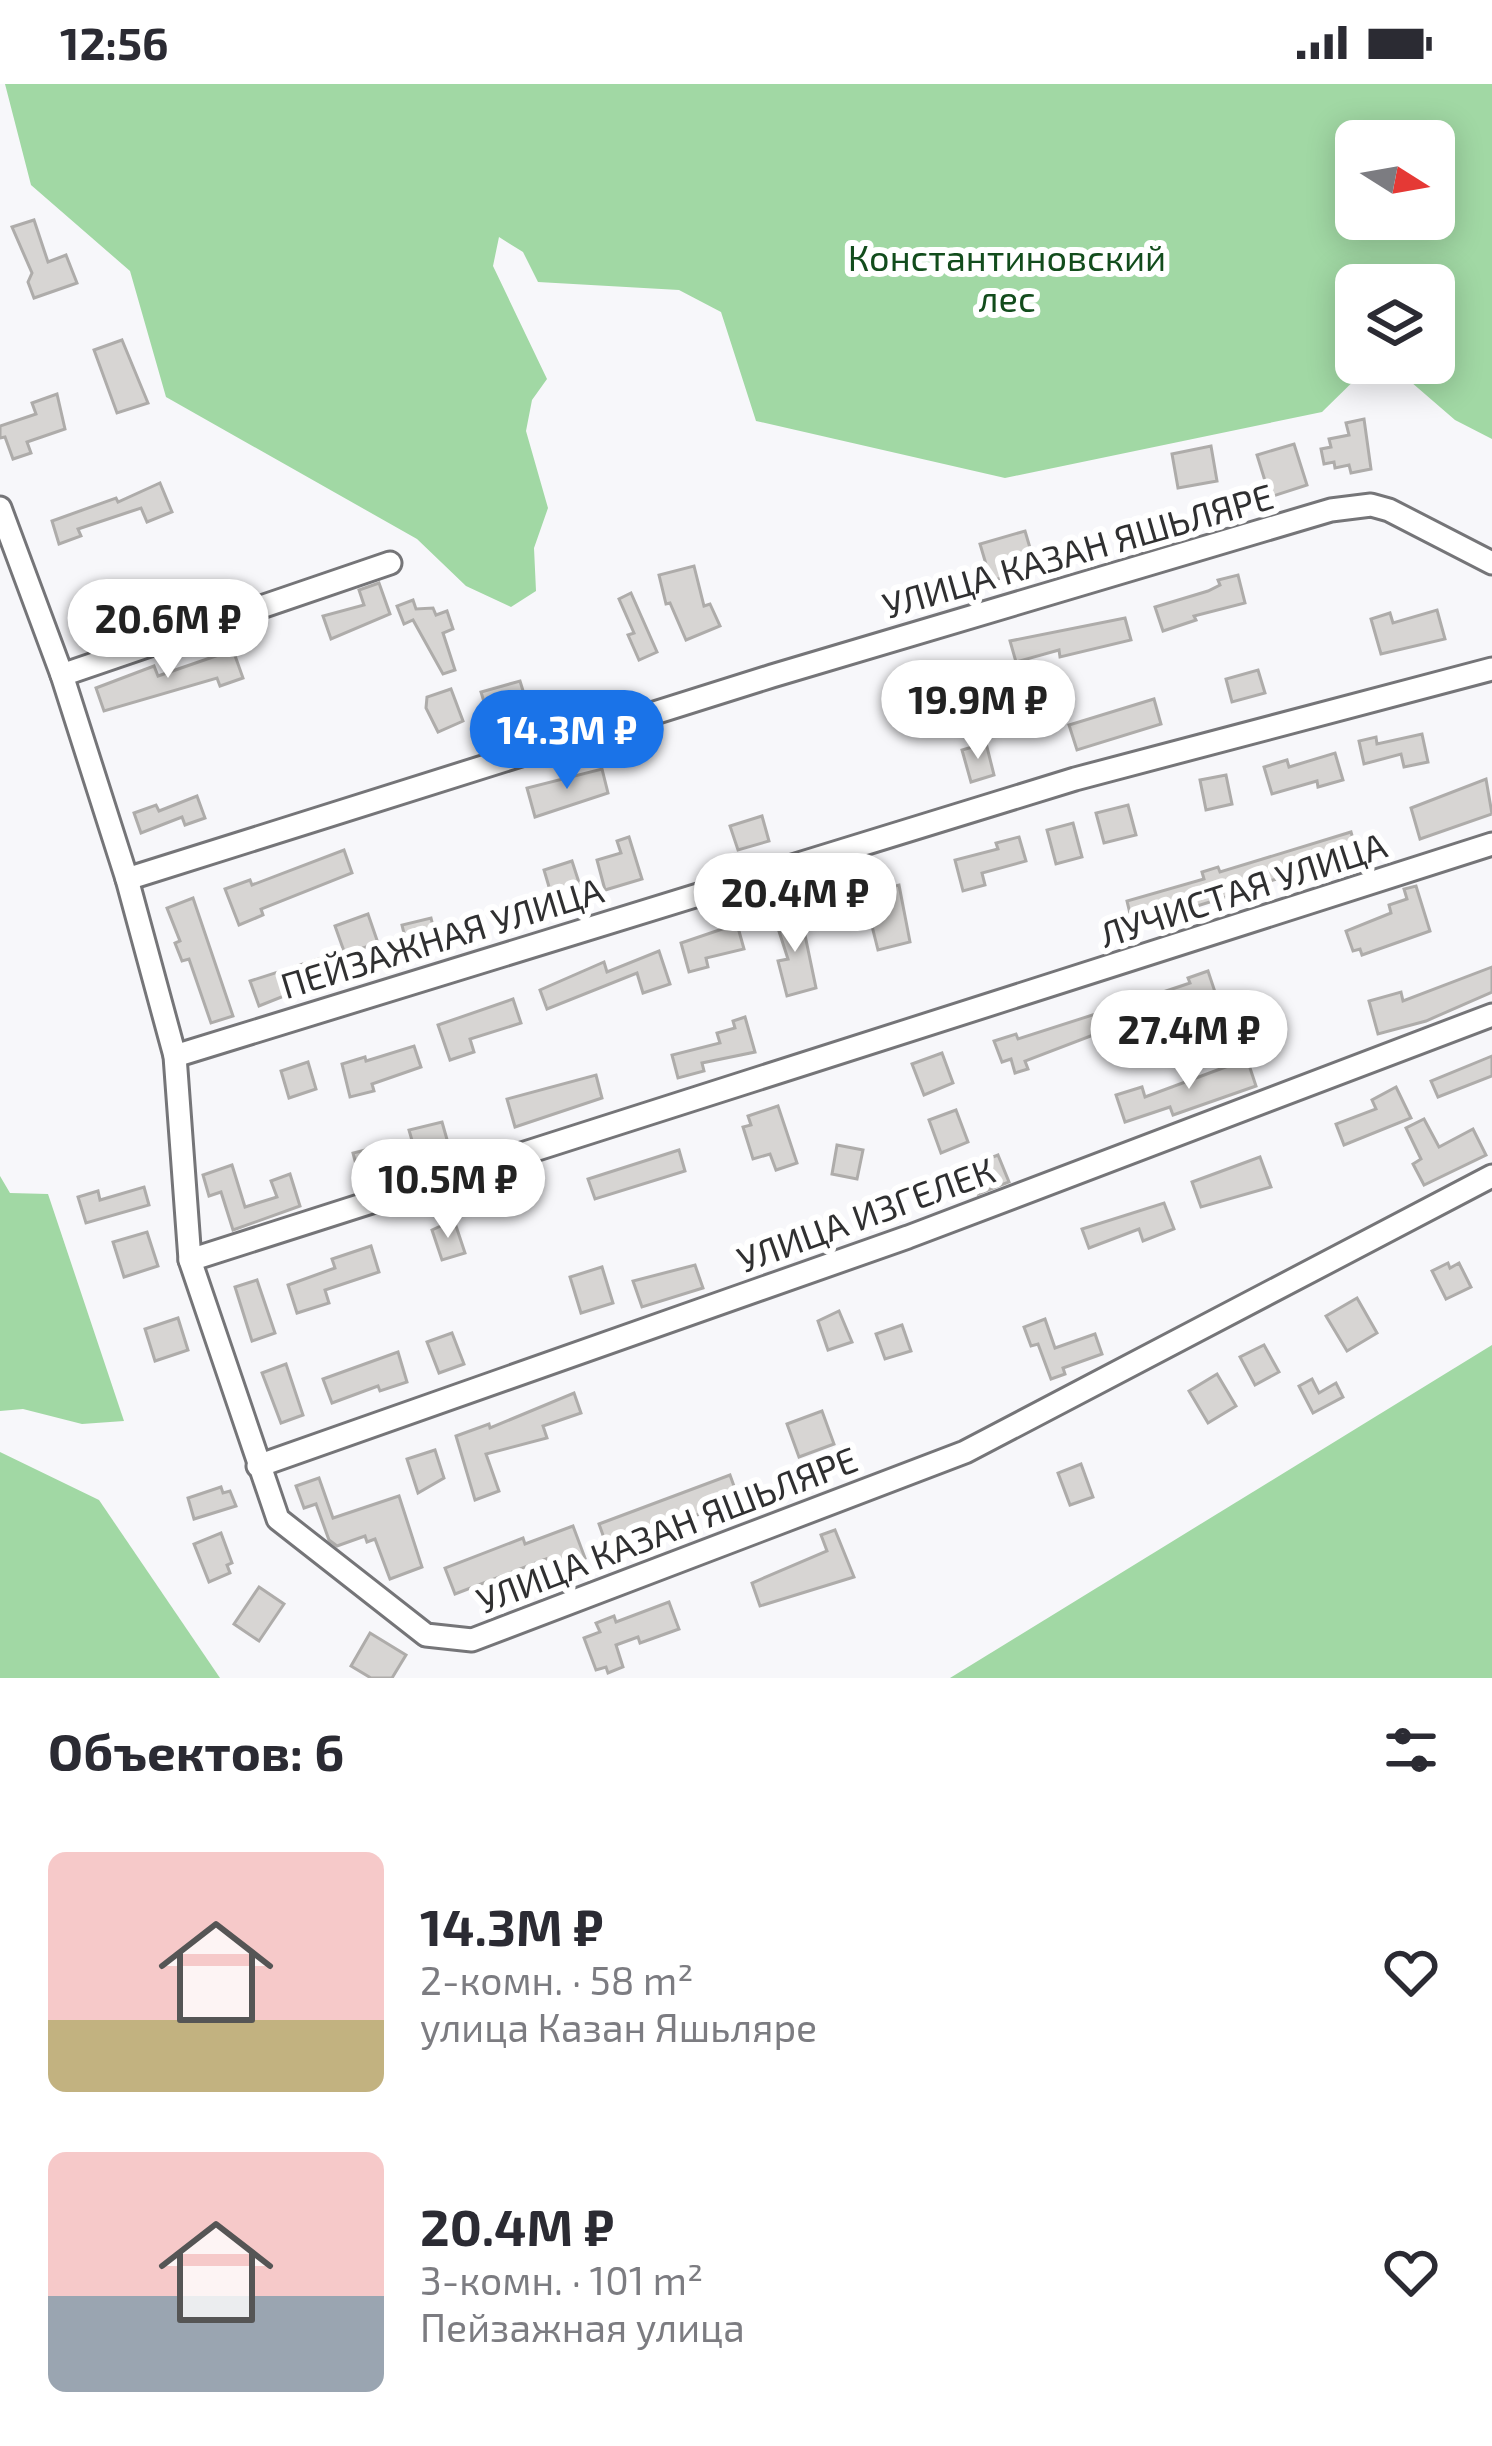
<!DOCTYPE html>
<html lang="ru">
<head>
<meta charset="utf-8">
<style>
	body { margin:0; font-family:"Exo 2",sans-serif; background:#f7f7f7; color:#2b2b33; height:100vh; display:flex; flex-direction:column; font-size:45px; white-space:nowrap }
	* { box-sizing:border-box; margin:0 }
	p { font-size:39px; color:#7c7c81 }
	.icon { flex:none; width:66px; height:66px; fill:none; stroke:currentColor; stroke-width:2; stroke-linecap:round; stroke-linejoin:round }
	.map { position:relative; height:1594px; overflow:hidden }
	.sheet { display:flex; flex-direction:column; background:#fff; flex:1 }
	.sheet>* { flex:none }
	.needle { width:78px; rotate:101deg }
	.buttons { position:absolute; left:1335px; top:36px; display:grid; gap:24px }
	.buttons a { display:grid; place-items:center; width:120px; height:120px; border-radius:18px; background:#fff; box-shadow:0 6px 30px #0003; font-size:60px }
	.price { position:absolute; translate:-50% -102px; padding:0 27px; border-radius:42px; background:#fff; color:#222; font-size:39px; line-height:78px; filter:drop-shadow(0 3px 6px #0008) }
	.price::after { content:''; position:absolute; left:50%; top:72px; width:36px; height:27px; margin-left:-18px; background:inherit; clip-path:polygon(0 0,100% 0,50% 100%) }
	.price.active { background:#1a73e8; color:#fff }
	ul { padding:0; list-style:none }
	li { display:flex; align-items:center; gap:36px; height:300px; padding:0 48px }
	li span { display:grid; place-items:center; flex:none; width:336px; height:240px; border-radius:18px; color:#555 }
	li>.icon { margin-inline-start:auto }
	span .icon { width:144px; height:144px; fill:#fffc; stroke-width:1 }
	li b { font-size:51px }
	h2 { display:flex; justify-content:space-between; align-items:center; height:144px; padding:0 48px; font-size:51px }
	.status { display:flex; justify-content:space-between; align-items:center; height:84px; padding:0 60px; background:#fff; direction:ltr }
	.status svg { height:33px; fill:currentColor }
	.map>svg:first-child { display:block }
	.forest { fill:#a1d8a4; fill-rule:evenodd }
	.building { fill:#d7d5d3; stroke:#aeacaa; stroke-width:3 }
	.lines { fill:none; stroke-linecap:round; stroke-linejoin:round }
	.minor-casing { stroke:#757578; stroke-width:27 }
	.minor { stroke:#fff; stroke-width:21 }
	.labels { text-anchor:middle; stroke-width:12; stroke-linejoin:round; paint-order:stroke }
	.park-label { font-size:36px; fill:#124c1c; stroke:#fff }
	.street-label { font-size:36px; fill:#303031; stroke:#fff }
</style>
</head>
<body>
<div class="status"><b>12:56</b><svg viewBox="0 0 49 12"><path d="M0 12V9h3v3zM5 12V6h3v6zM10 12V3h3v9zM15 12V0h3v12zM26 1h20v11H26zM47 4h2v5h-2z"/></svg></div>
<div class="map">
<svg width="1492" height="1594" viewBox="0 0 1492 1594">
	<rect width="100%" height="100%" fill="#f7f7fa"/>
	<g class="forest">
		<path d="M5,0H1492V355L1455,336L1389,279H1434V201H1356V279H1372L1322,328L1005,394L756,337L721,228L679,206L538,198L523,168L499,153L493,182L547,295L532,316L526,347L548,424L534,464L536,507L511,523L466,502L417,455L166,313L130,187L31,101ZM1434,57V135H1356V57Z"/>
		<path d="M0,1092L10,1109L48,1110L124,1337L82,1340L23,1325L0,1327Z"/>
		<path d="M1492,1261V1594H950Z"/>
		<path d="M0,1368L99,1416L220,1594H0Z"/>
	</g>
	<g class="building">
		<path d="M34,136L48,178L66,171L77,199L34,214L28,198L32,189L12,143Z"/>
		<path d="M122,256L148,319L117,329L94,266Z"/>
		<path d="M57,310L65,345L27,358L31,369L13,375L5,353L0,354V342L36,330L32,319Z"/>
		<path d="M1364,335L1371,385L1351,389L1349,381L1335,384L1334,378L1324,380L1321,365L1331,363L1329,355L1349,351L1346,339Z"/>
		<path d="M1294,360L1307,401L1270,413L1257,371Z"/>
		<path d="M1211,362L1217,397L1178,404L1172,370Z"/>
		<path d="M160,399L172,428L147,438L141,424L78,445L81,452L59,460L52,437L116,414L118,418Z"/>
		<path d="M1025,447L1036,484L991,497L980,460Z"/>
		<path d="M694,482L704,522L710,520L720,542L686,556L670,519L666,520L659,491Z"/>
		<path d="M1238,491L1245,519L1194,532L1196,536L1163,547L1155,523L1208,507L1220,501L1218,496Z"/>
		<path d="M379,499L390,530L331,555L323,532L364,521L359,506Z"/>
		<path d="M631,509L657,568L639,576L628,551L634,549L619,515Z"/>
		<path d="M413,516L416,525L433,524L436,531L447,527L453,545L443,549L455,586L443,590L413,536L404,540L397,522Z"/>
		<path d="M1437,526L1445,555L1381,570L1371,535L1390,529L1393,539Z"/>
		<path d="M1125,534L1131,556L1060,573L1059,566L1016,578L1010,557Z"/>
		<path d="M233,566L243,594L220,602L217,594L104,627L96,604L154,582L158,592Z"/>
		<path d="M1258,586L1265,609L1232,618L1226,595Z"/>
		<path d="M520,597L532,636L493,647L481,608Z"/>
		<path d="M451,605L463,637L438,648L426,624L427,613Z"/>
		<path d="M1154,615L1161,640L1077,666L1069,641Z"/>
		<path d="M1422,650L1428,678L1404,683L1401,670L1364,680L1359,657L1376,653L1377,660Z"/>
		<path d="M986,659L994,691L971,698L962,666Z"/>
		<path d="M1335,669L1343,696L1318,703L1317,697L1272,710L1264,683L1287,676L1289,683Z"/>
		<path d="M602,685L608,709L535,733L527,704Z"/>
		<path d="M1226,691L1232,720L1206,726L1200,696Z"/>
		<path d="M1486,695L1492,730L1420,755L1411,724Z"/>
		<path d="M197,712L205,734L185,741L182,733L141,749L134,729L156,721L159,727Z"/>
		<path d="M1128,721L1136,751L1104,759L1096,729Z"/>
		<path d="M762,732L769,757L738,766L730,742Z"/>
		<path d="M1073,739L1082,773L1056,780L1047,746Z"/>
		<path d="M1351,748L1358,773L1262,799L1264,806L1250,811L1248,806L1133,842L1127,817L1204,795L1202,788L1218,783L1220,788Z"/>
		<path d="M629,753L642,795L605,806L597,776L621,769L617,757Z"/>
		<path d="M1019,753L1026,777L982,789L985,801L963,807L955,776L998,765L996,759Z"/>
		<path d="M344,766L352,789L261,825L263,831L239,841L225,805L250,796L252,801Z"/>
		<path d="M572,777L584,814L555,823L544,786Z"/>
		<path d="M899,801L910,858L878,866L864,810Z"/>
		<path d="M1416,802L1430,847L1362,871L1360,865L1353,867L1346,847L1391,829L1389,821L1407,815L1404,805Z"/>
		<path d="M193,814L233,932L211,939L189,875L182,877L175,859L180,857L167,824Z"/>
		<path d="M800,827L816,904L787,912L778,877L788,875L775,835Z"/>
		<path d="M368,830L378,859L345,870L335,842Z"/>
		<path d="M431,834L438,862L409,870L402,841Z"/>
		<path d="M737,840L744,865L706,874L708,883L689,888L681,859Z"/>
		<path d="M659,867L670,900L643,909L637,889L547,925L540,906L604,878L607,888Z"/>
		<path d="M328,872L334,892L259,922L250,897Z"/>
		<path d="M1492,883V908L1426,937L1378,950L1369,917L1401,908L1403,917Z"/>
		<path d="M1208,887L1218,917L1104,956L1101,948L1025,977L1028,985L1015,989L1011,975L1002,978L994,957L1016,950L1018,955L1139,916L1190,899L1188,894Z"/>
		<path d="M513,915L521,939L470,955L474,968L450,976L438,941Z"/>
		<path d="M745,933L755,968L702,979L704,987L678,994L672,971L720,959L717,949L735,944L733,937Z"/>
		<path d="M414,962L421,983L372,1000L374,1007L350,1013L342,980L365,973L366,977Z"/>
		<path d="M942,969L953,999L924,1011L912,980Z"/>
		<path d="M1492,972V992L1438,1013L1431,997Z"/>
		<path d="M1247,975L1256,1002L1173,1031L1170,1023L1125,1038L1116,1011L1142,1003L1145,1013Z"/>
		<path d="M308,978L316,1005L289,1014L281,987Z"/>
		<path d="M596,991L602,1014L515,1043L507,1015Z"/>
		<path d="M1396,1003L1411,1034L1344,1061L1336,1040L1376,1025L1372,1016Z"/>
		<path d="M778,1022L797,1079L776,1086L770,1070L753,1075L743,1043L751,1041L748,1032Z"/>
		<path d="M956,1026L968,1058L941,1069L929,1036Z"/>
		<path d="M1424,1035L1439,1063L1473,1045L1486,1071L1424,1101L1413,1080L1421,1075L1406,1044Z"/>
		<path d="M442,1038L450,1066L417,1074L409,1046Z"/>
		<path d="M385,1061L392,1088L360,1096L353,1069Z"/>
		<path d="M837,1061L863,1066L857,1095L832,1090Z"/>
		<path d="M679,1066L685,1087L595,1115L588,1095Z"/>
		<path d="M998,1071L1009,1098L978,1110L967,1083Z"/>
		<path d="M1260,1073L1271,1103L1201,1123L1192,1098Z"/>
		<path d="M232,1081L245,1123L277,1113L271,1097L290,1090L300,1122L233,1146L221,1108L209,1112L203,1091Z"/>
		<path d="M144,1103L149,1121L86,1139L78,1113L98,1107L100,1116Z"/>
		<path d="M1164,1119L1174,1145L1143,1157L1139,1145L1089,1164L1082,1145Z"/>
		<path d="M454,1136L465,1169L442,1176L432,1146Z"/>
		<path d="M147,1148L158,1182L124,1193L113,1158Z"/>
		<path d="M371,1162L379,1188L325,1206L329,1219L297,1229L288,1201L335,1184L332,1175Z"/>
		<path d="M1448,1179L1450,1184L1459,1179L1471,1203L1446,1215L1432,1187Z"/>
		<path d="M695,1181L703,1204L642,1223L633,1197Z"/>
		<path d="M602,1183L613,1219L581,1229L570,1193Z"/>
		<path d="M257,1196L275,1249L252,1257L235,1203Z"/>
		<path d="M1357,1214L1377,1249L1347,1267L1326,1232Z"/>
		<path d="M839,1227L852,1258L828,1266L818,1237Z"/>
		<path d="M178,1234L188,1266L155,1277L145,1245Z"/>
		<path d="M1045,1235L1055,1264L1095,1250L1102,1270L1063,1284L1065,1290L1051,1295L1038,1260L1031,1262L1024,1243Z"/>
		<path d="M902,1241L911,1267L885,1275L876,1250Z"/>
		<path d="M452,1249L464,1280L439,1289L427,1258Z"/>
		<path d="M1264,1261L1279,1288L1255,1301L1240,1273Z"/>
		<path d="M398,1268L407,1298L380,1307L378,1302L332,1319L323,1295Z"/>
		<path d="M286,1280L303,1331L281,1339L262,1289Z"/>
		<path d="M1217,1290L1236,1322L1208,1339L1189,1307Z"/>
		<path d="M1312,1295L1319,1309L1336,1299L1343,1313L1313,1329L1299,1302Z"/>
		<path d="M574,1309L581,1329L543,1342L547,1354L486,1370L499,1407L475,1416L456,1352L489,1340L490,1344Z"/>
		<path d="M822,1327L834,1360L799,1373L787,1340Z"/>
		<path d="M435,1366L444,1394L418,1409L407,1375Z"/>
		<path d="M1081,1380L1093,1413L1070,1421L1058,1389Z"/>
		<path d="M730,1391L739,1416L627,1456L628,1461L609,1468L599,1440Z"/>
		<path d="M319,1394L333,1434L399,1412L422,1483L390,1495L375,1455L367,1458L365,1452L337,1462L329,1456L316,1420L304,1424L296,1402Z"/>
		<path d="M221,1403L223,1409L230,1407L236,1422L194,1435L188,1414Z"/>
		<path d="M573,1442L585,1474L550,1487L546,1475L455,1510L445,1484L523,1454L525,1460Z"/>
		<path d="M835,1446L854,1493L760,1522L752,1499L827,1467L821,1451Z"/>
		<path d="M221,1449L232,1479L227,1481L230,1489L209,1498L194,1460Z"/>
		<path d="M259,1503L284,1520L259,1557L234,1540Z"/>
		<path d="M669,1518L679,1545L640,1559L638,1553L616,1561L623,1583L608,1589L606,1583L596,1586L584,1554L600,1548L596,1539L614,1532L616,1538Z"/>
		<path d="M370,1549L406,1571L392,1594H371L351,1582Z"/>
	</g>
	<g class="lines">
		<g class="minor-casing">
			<g id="minor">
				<path d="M0,424L62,591L127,795L175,972L190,1176L278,1435L426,1551L472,1556L965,1368L1492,1092"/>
				<path d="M62,591L390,479"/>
				<path d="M127,795L772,592L1331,426L1371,421L1389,426L1492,479"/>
				<path d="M175,972L1075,695L1492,585"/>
				<path d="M190,1176L1492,760"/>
				<path d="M258,1382L908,1153L1492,931"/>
			</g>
		</g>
		<use href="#minor" class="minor"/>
	</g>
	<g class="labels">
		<g class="park-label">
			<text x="1007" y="187">Константиновский<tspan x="1007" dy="41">лес</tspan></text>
		</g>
		<g class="street-label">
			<text transform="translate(1078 467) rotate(-16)" y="13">УЛИЦА КАЗАН ЯШЬЛЯРЕ</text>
			<text transform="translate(1243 806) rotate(-18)" y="13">ЛУЧИСТАЯ УЛИЦА</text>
			<text transform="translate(442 854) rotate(-17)" y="13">ПЕЙЗАЖНАЯ УЛИЦА</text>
			<text transform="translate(866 1131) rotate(-20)" y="13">УЛИЦА ИЗГЕЛЕК</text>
			<text transform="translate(667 1446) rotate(-21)" y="13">УЛИЦА КАЗАН ЯШЬЛЯРЕ</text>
		</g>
	</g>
</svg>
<div class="buttons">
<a><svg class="needle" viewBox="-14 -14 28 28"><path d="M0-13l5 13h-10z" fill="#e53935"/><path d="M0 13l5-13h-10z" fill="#7c7c81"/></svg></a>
<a><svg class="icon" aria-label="layers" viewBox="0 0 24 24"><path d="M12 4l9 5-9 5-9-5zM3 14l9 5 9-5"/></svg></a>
</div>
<b class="price" style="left:168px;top:597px">20.6M ₽</b>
<b class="price" style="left:978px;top:678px">19.9M ₽</b>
<b class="price active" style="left:567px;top:708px">14.3M ₽</b>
<b class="price" style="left:795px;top:871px">20.4M ₽</b>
<b class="price" style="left:1189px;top:1008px">27.4M ₽</b>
<b class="price" style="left:448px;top:1157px">10.5M ₽</b>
</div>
<section class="sheet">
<h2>Объектов: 6<svg class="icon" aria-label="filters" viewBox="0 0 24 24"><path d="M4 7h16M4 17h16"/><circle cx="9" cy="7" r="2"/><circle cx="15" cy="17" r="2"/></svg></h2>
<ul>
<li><span style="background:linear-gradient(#f6c9c9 70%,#c2b280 0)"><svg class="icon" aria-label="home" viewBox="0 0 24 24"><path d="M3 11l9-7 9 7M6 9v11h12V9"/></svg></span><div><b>14.3M ₽</b><p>2-комн. · 58 m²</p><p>улица Казан Яшьляре</p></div><svg class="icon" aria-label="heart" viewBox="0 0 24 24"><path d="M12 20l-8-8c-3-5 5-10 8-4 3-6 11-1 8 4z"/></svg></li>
<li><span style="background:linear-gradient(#f6c9c9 60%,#9aa5b1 0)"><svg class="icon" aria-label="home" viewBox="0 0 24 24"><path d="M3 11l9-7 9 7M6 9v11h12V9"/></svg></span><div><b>20.4M ₽</b><p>3-комн. · 101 m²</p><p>Пейзажная улица</p></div><svg class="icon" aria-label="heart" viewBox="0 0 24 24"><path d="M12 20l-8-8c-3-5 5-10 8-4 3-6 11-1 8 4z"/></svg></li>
</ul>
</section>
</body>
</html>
